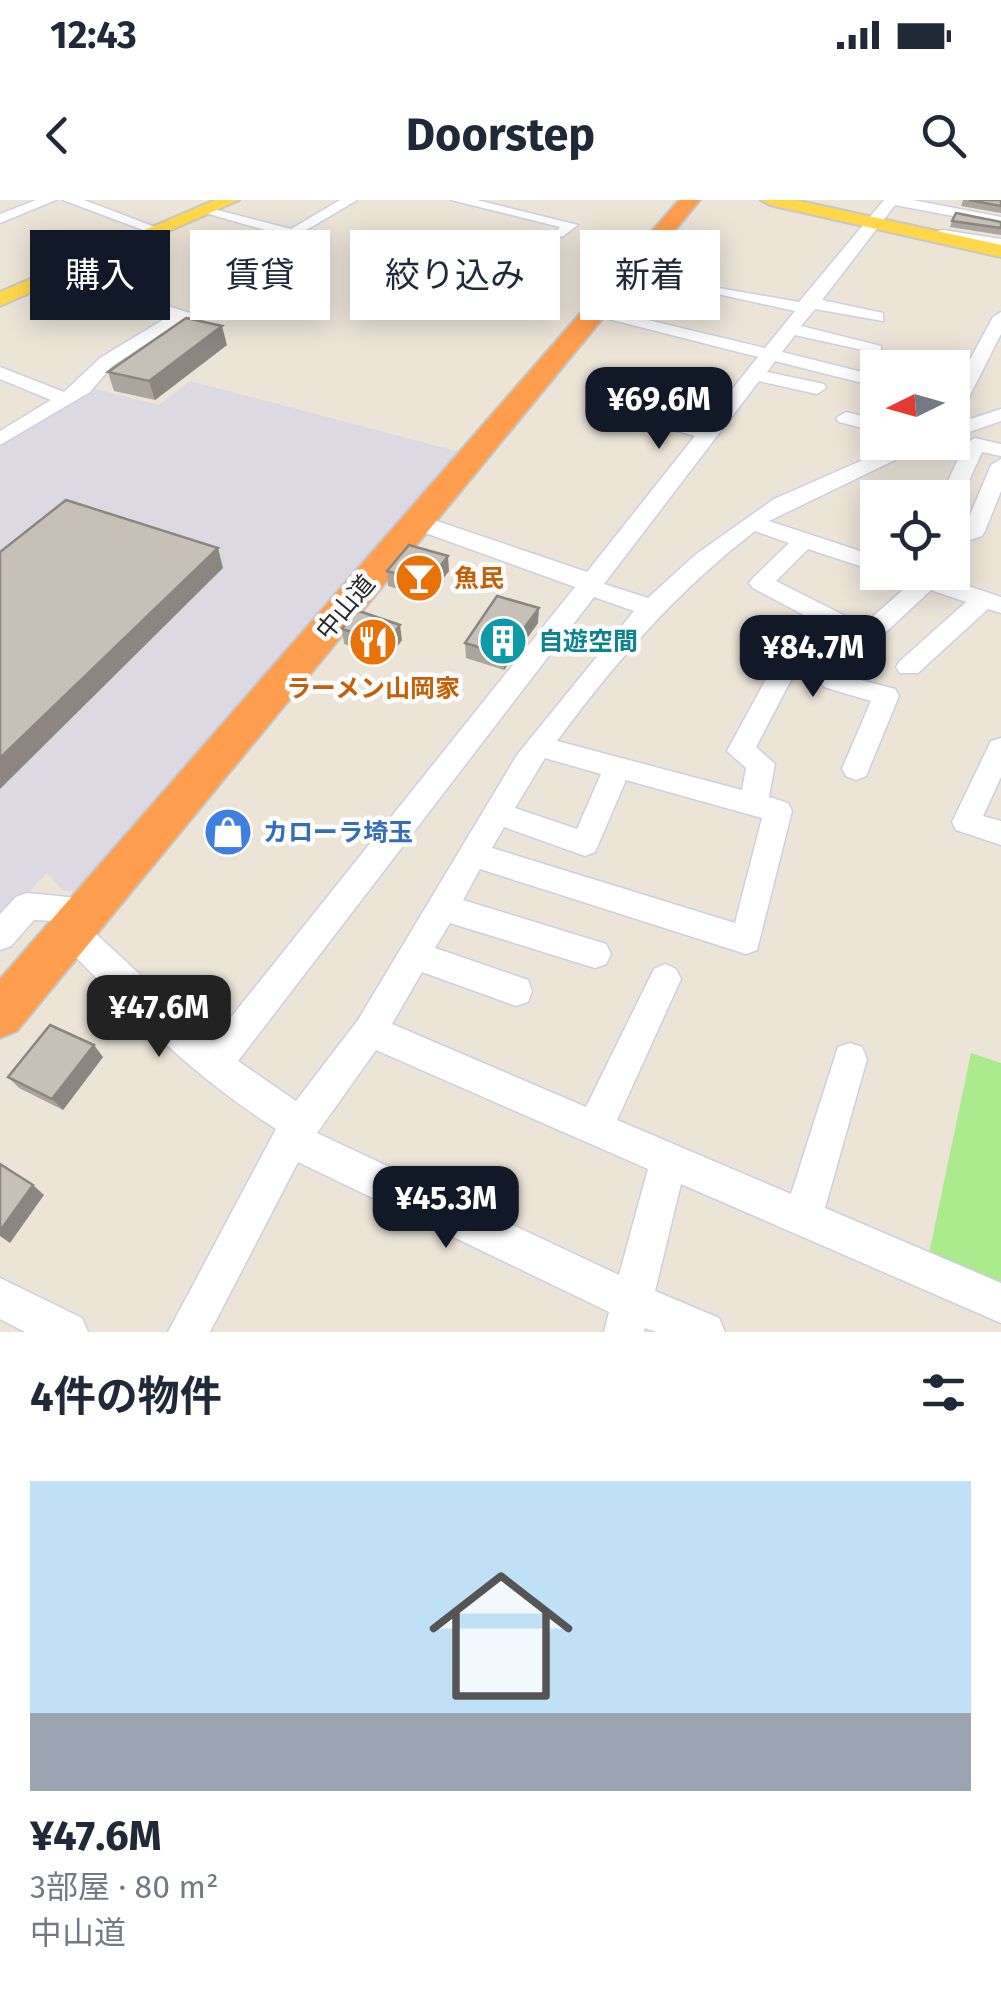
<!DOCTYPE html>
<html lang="ja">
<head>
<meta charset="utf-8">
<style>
	body { margin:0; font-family:"Fira Sans","Noto Sans JP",sans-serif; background:#f2f2f3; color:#1f2937; height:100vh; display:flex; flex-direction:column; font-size:38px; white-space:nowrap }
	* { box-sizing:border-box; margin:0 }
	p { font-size:32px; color:#747a83 }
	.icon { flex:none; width:55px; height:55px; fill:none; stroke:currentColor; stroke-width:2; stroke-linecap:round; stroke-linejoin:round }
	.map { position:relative; height:1132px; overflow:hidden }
	.drawer { display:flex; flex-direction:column; background:#fff; flex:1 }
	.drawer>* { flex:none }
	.top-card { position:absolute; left:30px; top:30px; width:942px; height:90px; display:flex; gap:20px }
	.needle { width:65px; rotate:265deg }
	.buttons { position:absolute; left:860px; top:150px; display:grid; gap:20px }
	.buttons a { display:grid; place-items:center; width:110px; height:110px; border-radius:0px; background:#fff; box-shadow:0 5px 25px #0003; font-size:50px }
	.price { position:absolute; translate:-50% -85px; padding:0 22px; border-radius:20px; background:#111827; color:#fff; font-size:32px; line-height:65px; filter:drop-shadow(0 2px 5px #0008) }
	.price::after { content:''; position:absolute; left:50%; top:60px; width:30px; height:22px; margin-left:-15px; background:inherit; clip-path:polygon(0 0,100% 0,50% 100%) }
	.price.current { background:#222; color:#fff }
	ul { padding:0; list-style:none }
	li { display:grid; align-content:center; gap:20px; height:530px; padding:0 30px }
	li+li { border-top:2px solid #e0e1e3 }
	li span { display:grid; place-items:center; height:310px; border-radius:0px; color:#555 }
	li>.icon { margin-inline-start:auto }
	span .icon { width:180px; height:180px; fill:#fffc; stroke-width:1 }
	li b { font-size:42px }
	h2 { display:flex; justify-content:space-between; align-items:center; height:120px; padding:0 30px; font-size:42px }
	.pill { padding:0 35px; border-radius:0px; background:#fff; box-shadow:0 5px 25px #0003; font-size:35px; line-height:90px }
	.pill.current { background:#111827; color:#fff }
	.status { display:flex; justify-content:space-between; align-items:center; height:70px; padding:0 50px; background:#fff; direction:ltr }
	.status svg { height:28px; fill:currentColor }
	header { display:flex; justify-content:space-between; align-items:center; height:130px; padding:0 30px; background:#fff; font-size:45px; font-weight:700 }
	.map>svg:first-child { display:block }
	.industrial { fill:#dcd9e3 }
	.green { fill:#abea8d }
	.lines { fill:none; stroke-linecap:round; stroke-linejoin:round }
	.minor-casing { stroke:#ccd0e3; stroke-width:3 }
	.major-casing { stroke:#c7c7c7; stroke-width:4 }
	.highway-casing { stroke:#c7c7c7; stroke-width:4 }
	.minor { fill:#fff; fill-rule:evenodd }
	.major { fill:#ffd849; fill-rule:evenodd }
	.highway { fill:#ff9e4f; fill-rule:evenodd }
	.wall { fill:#aba59d }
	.shaded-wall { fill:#8b8680 }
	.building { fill:#c7c0b7; stroke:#8b8680; stroke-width:2.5 }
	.labels { text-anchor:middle; stroke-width:9; stroke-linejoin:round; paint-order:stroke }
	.food-label { font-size:25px; font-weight:bold; fill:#c56008; stroke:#fff; text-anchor:start }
	.street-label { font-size:25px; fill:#282828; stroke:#fff }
	.culture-label { font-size:25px; font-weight:bold; fill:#0d838f; stroke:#fff; text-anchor:start }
	.shop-label { font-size:25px; font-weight:bold; fill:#366cbe; stroke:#fff; text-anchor:start }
</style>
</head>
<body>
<div class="status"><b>12:43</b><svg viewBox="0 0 49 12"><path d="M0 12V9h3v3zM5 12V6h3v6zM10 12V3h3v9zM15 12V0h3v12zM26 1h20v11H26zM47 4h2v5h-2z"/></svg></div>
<header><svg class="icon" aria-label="back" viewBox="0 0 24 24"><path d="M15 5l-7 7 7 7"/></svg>Doorstep<svg class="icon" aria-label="search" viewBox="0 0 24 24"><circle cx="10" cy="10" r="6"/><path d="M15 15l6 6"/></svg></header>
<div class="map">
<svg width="1001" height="1132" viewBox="0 0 1001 1132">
	<rect width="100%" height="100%" fill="#ece4d7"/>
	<path class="industrial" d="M190,181L460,252L81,690L63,691L47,673L0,723V243L92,188L159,205Z"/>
	<path class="green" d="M971,853L1001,863V1095L927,1063Z"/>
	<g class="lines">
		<g class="minor-casing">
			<g id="minor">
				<path d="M36,0H56L0,23V14Z"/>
				<path d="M63,0H84L163,30L151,33Z"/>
				<path d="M340,0H357L293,38L195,10L202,6L291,29Z"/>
				<path d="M451,0H477L578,25L562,37L555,33L560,27Z"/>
				<path d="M884,0H913L1001,17V25L895,5L822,100L883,113V121L815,109L801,126L881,146V154L795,135L782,152L878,176V187L775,161L767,172L824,184L826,188L817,194L759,181L604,384L648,398L695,355L774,299L904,242H932L769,321L878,357V372L808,349L776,381L863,425L911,383L890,372H927L1001,397V413L988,409L918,473H900L896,467L900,461L966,402L931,390L869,448L849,477L895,489L899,496L866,576L856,580L846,576L842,569L871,501L824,487L820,481L849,439L753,388L749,383L753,378L789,343L755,331C677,391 615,462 557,541L742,590L746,568L727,551L771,470H789L793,476L756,547L775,564L769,597L788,603L792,611L757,750L746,754L480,669L463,700L606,744L611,754L606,764L595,768L450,723L435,748L528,780L532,791L528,802L516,806L422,772L392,824L586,907L654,769L665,764L676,769L681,779L617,920L791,994L838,847L850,843L862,847L867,859L825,1008L1001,1083V1123L681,984L655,1091L719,1118L725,1132H656L645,1128L644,1132H604L609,1112L298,962L210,1132H168L276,929C194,877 126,809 59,740L54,730L59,721L34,720L11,746L0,750V714L16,697L27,693L99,700L103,709L99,718L83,722L212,841L575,387L409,327L406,322L409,317H425L587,372L695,236L629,217V209L636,207L703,226L710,217L639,198V190L646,188L718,207L758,157L589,114V106L765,148L795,111L713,93V87L799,102ZM594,397L634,411L517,555L358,820L296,901L238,861ZM545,558L601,574L577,629L515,608ZM626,580L762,618L735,723L492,648L504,627L585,656L595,652ZM376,850L648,969L619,1075L317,933Z"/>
				<path d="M943,30L1001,39V49L938,37V31Z"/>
				<path d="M50,72H62L193,114L112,166L90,192L0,245V231L51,200L0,179V167L64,192L100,158L171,115L50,78Z"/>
				<path d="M1001,112V134L967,201L965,205H952V193L993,117Z"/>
				<path d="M1001,209V221L952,238V225Z"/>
				<path d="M846,212L878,220V232L839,222L836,218Z"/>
				<path d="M975,238L1001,244V256L982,252L961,298L952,304V298H940L965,244Z"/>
				<path d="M1001,259V291L985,331L982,336L952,346V331L965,327L991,265Z"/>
				<path d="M1001,538V577L983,616L1001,621V645L956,630L952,622L991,541Z"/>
				<path d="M0,1078L82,1118L88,1132H25L0,1119Z"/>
			</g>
		</g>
		<g class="major-casing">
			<g id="major">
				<path d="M215,0H239L0,106V92Z"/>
				<path d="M761,0H795L1001,45V57L770,5Z"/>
			</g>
		</g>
		<g class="highway-casing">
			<path id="highway" d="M679,0H700L17,831L0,838V779Z"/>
		</g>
		<use href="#minor" class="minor"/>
		<use href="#major" class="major"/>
		<use href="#highway" class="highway"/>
	</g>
	<g class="wall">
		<path d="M963,0H1001V13L961,6Z"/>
		<path d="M952,21L1001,22V35L950,27Z"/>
		<path d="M227,145L155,200L114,191L108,172Z"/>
		<path d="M387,371H449L428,398L388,386Z"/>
		<path d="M538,423L504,470L466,458L465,443Z"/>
		<path d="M342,429L402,440L389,458L344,444Z"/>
		<path d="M103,857L63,910L19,888L8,877Z"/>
	</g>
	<g class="shaded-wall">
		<path d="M222,126L227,145L155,200L149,181Z"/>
		<path d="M218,348L223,368L0,589V558Z"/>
		<path d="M448,356L449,371L428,398L427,383Z"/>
		<path d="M539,408L538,423L504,470V455Z"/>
		<path d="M400,425L402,440L389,458L387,443Z"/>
		<path d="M94,845L103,857L63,910L52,899Z"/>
		<path d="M33,985L44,995L10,1043L0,1036V1031Z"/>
	</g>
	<g class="building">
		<path d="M969,0H1001V6Z"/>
		<path d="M956,13L1001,22V28L952,21Z"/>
		<path d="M186,118L222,126L149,181L108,172Z"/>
		<path d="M66,300L218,348L0,558V352Z"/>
		<path d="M409,345L448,356L427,383L387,371Z"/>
		<path d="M497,396L539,408L504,455L465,443Z"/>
		<path d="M356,410L400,425L387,443L342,429Z"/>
		<path d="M50,825L94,845L52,899L8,877Z"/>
		<path d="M0,964L33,985L0,1031Z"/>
	</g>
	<defs>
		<g id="bar-disc" transform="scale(2.5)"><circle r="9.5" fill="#e8710a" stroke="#fff"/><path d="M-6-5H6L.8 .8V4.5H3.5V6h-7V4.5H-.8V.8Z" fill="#fff"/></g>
		<g id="building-disc" transform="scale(2.5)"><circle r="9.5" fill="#0f9aa8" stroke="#fff"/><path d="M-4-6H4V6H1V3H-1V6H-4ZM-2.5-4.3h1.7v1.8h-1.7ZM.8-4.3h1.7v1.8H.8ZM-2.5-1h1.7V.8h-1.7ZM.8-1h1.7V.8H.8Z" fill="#fff"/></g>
		<g id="restaurant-disc" transform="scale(2.5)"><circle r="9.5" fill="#e8710a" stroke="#fff"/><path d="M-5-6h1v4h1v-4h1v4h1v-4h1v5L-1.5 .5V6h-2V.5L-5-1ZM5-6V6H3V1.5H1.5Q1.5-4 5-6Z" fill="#fff"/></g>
		<g id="shop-disc" transform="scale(2.5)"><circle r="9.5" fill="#3f7fe0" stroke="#fff"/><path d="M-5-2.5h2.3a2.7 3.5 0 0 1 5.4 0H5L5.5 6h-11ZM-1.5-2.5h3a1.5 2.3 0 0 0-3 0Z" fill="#fff"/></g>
	</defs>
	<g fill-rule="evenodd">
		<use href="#bar-disc" x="419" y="378"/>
		<use href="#building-disc" x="503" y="441"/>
		<use href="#restaurant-disc" x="373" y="442"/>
		<use href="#shop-disc" x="228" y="632"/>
	</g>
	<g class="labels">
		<g class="food-label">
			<text x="454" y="387">魚民</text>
			<text x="373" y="497" text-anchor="middle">ラーメン山岡家</text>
		</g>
		<g class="street-label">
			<text transform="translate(345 407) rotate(-50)" y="9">中山道</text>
		</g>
		<g class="culture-label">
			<text x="538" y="450">自遊空間</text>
		</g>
		<g class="shop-label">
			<text x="263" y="641">カローラ埼玉</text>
		</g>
	</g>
</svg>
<div class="buttons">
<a><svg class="needle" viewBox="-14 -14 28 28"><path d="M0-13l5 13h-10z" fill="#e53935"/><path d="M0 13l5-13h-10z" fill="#747a83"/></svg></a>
<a><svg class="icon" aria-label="locate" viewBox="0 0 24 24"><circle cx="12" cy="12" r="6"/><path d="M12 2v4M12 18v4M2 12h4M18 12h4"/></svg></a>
</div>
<b class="price" style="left:659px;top:252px">¥69.6M</b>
<b class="price" style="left:813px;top:500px">¥84.7M</b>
<b class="price current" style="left:159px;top:860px">¥47.6M</b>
<b class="price" style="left:446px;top:1051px">¥45.3M</b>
<div class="top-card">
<a class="pill current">購入</a>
<a class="pill">賃貸</a>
<a class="pill">絞り込み</a>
<a class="pill">新着</a>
</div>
</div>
<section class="drawer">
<h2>4件の物件<svg class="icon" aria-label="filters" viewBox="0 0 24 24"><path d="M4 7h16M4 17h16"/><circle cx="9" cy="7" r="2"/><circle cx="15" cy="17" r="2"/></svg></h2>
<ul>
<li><span style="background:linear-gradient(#bfe0f5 75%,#9aa5b1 0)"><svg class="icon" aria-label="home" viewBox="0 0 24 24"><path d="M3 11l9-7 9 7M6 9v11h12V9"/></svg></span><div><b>¥47.6M</b><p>3部屋 · 80 m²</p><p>中山道</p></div></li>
</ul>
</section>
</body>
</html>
